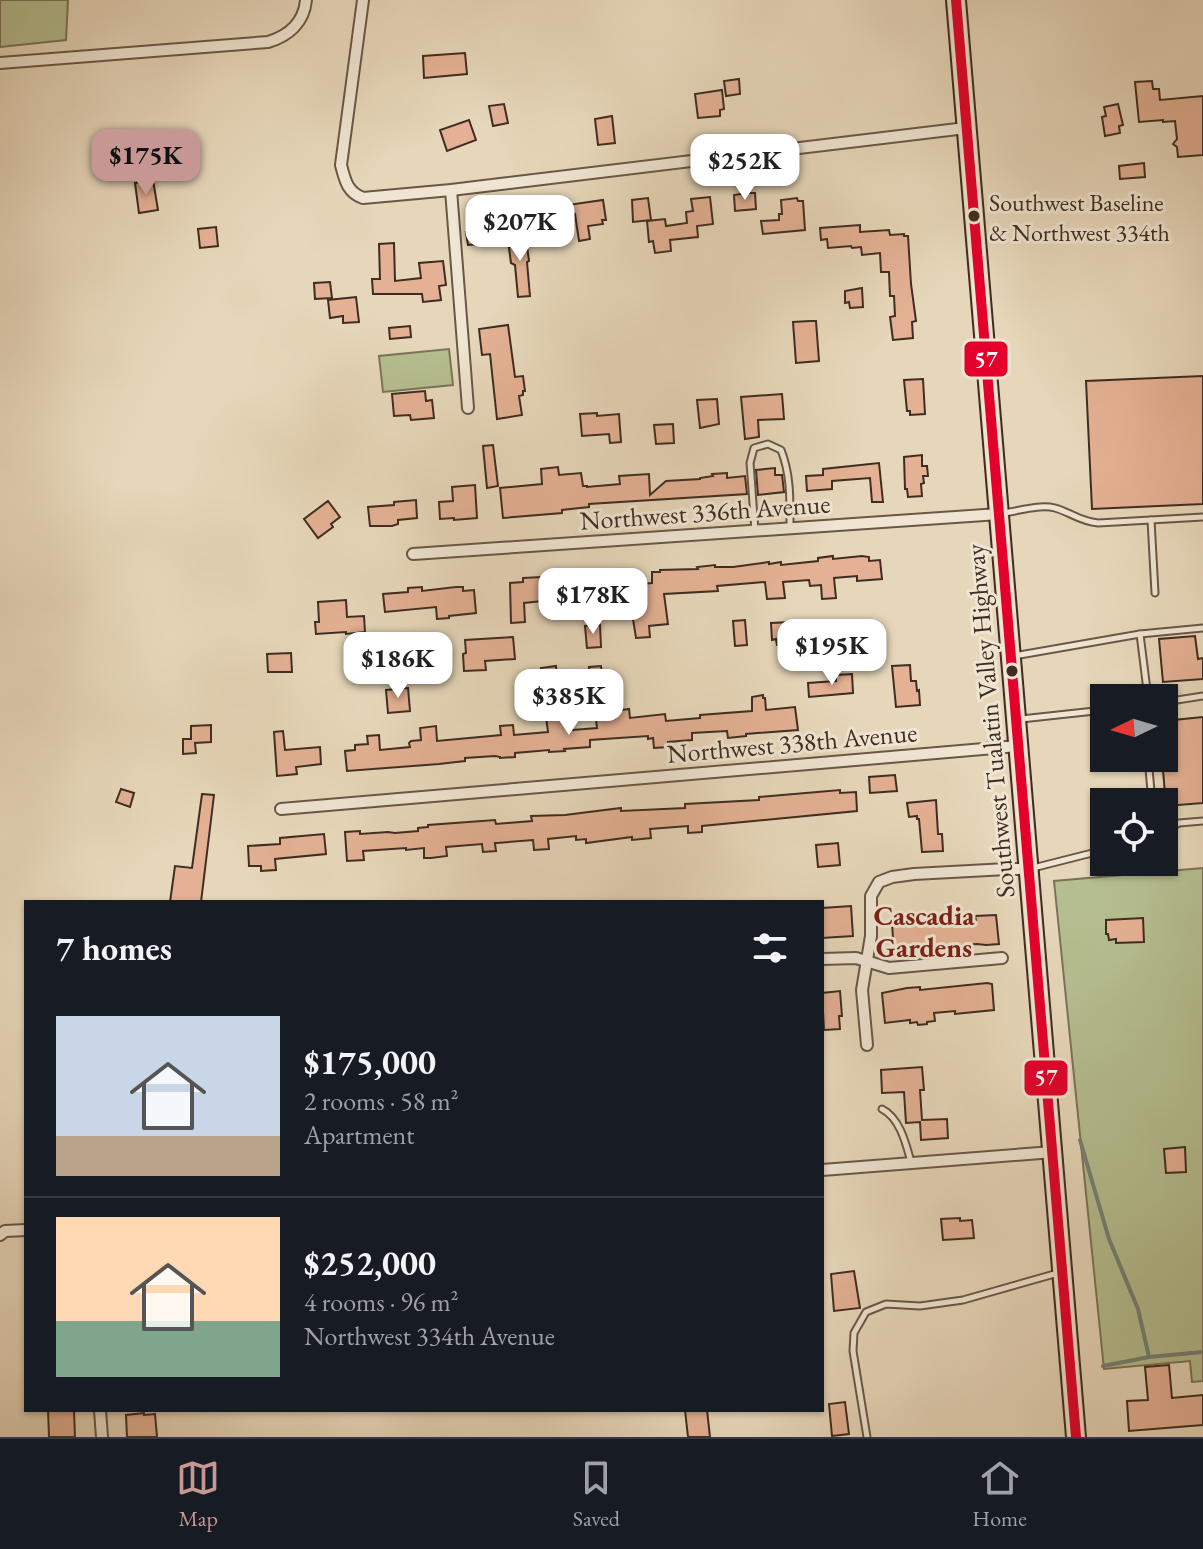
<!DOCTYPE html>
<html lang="en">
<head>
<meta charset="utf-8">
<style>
	body { margin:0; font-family:"EB Garamond",serif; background:#242831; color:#f1f3f6; height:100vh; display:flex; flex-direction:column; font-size:30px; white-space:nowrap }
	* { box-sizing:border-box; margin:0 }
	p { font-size:26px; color:#9ea1a6 }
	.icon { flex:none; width:44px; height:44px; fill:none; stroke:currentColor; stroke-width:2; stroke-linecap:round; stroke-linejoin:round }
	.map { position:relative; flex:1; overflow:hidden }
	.drawer { position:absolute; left:24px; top:900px; width:800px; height:512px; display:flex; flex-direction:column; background:#171b24; border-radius:0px; box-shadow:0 2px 6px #0004 }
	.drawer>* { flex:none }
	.needle { width:52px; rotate:265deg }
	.buttons { position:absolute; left:1090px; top:684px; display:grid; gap:16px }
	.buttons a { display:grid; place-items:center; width:88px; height:88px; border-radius:0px; background:#171b24; box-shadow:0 2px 6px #0004; font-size:40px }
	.price { position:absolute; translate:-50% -68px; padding:0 18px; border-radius:16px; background:#fff; color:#222; font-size:26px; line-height:52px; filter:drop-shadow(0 2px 4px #0008) }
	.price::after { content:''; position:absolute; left:50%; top:48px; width:24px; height:18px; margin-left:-12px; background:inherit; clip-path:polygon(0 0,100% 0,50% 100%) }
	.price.current { background:#c59692; color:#111 }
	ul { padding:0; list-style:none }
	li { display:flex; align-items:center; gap:24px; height:200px; padding:0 32px }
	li+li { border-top:2px solid #363941 }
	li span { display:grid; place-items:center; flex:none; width:224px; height:160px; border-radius:0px; color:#555 }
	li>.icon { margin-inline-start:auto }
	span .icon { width:96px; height:96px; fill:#fffc; stroke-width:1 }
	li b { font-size:34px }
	h2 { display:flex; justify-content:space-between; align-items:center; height:96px; padding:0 32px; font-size:34px }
	.dock { display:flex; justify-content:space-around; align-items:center; height:112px; border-top:2px solid #363941; background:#171b24; font-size:22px; color:#9ea1a6 }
	.dock a { display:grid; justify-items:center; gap:4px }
	.dock .current { color:#c59692 }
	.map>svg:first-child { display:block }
	.green { fill:#b5be90; stroke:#7a7558; stroke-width:2 }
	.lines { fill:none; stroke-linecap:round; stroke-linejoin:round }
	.stream { stroke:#748175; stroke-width:4 }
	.building { fill:#e4b194; stroke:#402c20; stroke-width:2 }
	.lane-casing { stroke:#6a5746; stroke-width:9 }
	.street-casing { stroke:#6a5746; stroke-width:14 }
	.highway-casing { stroke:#402c20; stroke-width:22 }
	.lane { stroke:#efe5d2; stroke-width:5 }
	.street { stroke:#efe5d2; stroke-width:10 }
	.highway { stroke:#e7d7ba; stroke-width:18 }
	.bus-1-casing { stroke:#efe5d2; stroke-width:16 }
	.bus-1 { stroke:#e4002b; stroke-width:10 }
	.bus-dot { fill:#402c20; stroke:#efe5d2; stroke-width:3 }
	.labels { text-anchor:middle; stroke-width:6; stroke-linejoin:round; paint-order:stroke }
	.bus-label { font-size:24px; fill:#402c20; stroke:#efe5d2; text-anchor:start }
	.street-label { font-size:26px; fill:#402c20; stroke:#efe5d2 }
	.neighbourhood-label { font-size:28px; font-weight:bold; fill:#7a1f14; stroke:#efe5d2 }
	.line-badge { stroke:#efe5d2; stroke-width:3 }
	.badge-label { font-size:22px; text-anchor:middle; font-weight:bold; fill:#fff }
</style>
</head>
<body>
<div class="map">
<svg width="1203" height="1437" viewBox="0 0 1203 1437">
	<rect width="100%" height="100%" fill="#e7d7ba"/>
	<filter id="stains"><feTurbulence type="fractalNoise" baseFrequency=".0025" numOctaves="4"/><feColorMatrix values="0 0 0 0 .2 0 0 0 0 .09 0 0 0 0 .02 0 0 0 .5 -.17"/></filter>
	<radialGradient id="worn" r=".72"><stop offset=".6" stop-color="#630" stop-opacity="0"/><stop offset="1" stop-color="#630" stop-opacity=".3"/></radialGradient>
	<g class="green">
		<path d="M0,0H68L66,40L0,47Z"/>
		<path d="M449,349L453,385L383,392L379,356Z"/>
		<path d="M1203,868V1381L1192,1382L1190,1361L1104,1369L1054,881Z"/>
	</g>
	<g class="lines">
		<g class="stream">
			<path d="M1080,1140L1109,1239L1138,1309L1149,1357"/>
			<path d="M1103,1366L1149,1357L1203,1352"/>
		</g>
	</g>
	<g class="building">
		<path d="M465,53L467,74L424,78L423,56Z"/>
		<path d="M739,79L740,94L726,96L724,81Z"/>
		<path d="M1152,81L1153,89H1159L1160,100L1203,96V155L1178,157L1177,147L1173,144L1177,139L1175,121L1163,122V120L1139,122L1135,82Z"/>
		<path d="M722,90L724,109L720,110V116L698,118L695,94Z"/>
		<path d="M504,104L508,123L493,126L489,106Z"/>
		<path d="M1118,104L1123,125L1119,126L1120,133L1105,136L1102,117L1106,116L1104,107Z"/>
		<path d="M612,116L615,143L598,145L595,119Z"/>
		<path d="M469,120L476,140L447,151L440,130Z"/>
		<path d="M1144,163L1145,177L1120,179L1119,166Z"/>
		<path d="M153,180L158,210L139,213L135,183Z"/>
		<path d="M747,193H755L756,209L735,211L734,195Z"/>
		<path d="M710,197L713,224L697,226L698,237L670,240L671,251L655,253L653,241L649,242L647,221L665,219L666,226L687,223L686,212L693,211L691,199Z"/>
		<path d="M648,198L651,220L633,222L632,200Z"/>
		<path d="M797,198L798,201H803L805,230L763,234L761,221L779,220V214H782L781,200Z"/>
		<path d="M603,200L606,220H602L603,224L588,226L590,239L579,241L575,214L569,215L568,205Z"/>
		<path d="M483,216L484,230L483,231V234H478L479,244L468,245L466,232H468V217Z"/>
		<path d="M860,225V232L889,230L890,235L904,234V236H908L911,284L916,321L912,322L913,338L893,340L890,317L895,316L894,296H890L889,272H881L880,253L862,255L861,247L852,248L851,246L828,248L827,239L821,240L820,228Z"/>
		<path d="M216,227L218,246L200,248L198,229Z"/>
		<path d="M524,235V238H526L529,261L527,262L530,296L518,297L515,265L511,263L508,240L509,237Z"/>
		<path d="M394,243L395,281L421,278L419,263L443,261L446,285L439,286L441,300L423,302L422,294H373L372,279H380L379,244Z"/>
		<path d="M330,282L332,298L315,299L314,283Z"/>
		<path d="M862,288L863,307L850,308L849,302L845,303V291Z"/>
		<path d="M356,297L359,322L343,323V316L330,318L328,300Z"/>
		<path d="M810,321H816L819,361L796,363L793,322Z"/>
		<path d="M508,325L515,377L523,376L525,391H523V395L519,396L522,415L497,419L490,354L482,355L479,329Z"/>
		<path d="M410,326L411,337L390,339L389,328Z"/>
		<path d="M1203,376V504L1092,509L1086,381Z"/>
		<path d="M923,379L925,414L910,415V411H907L904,380Z"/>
		<path d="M425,391L426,401L432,400L434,418L411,420L410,415L394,416L392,394Z"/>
		<path d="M782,394L784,419L758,420L759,437L745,439L741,397Z"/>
		<path d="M717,399L719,424L700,428L697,400Z"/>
		<path d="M597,413V416L619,414L621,442L610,443L609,434L582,436L580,414Z"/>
		<path d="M673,424L674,443L656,444L654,425Z"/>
		<path d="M493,445L498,486L487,488L483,446Z"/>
		<path d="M922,455V466H927L928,476H923L924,483L921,484L922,496L908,497L907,489H905L904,457Z"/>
		<path d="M879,463L883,502H872L870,478L832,481V489L807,491L806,476L823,475V469Z"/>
		<path d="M558,467L559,475L581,473L583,486H587V487L620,484L619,476L649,474L650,495L666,481L700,479V478L713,476L712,474L727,473V478L745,476L747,494L589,504V507L562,510V513L503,518L500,488L542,484L541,469Z"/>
		<path d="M775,468V475H782L784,492L758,495L756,470Z"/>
		<path d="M475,485L477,518L454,520V518L440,519L439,502L453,501L452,487Z"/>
		<path d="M416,500L417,518L398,520V524L392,526H370L368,507L394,505V502Z"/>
		<path d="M328,501L340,517L331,524L333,527L318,538L304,519Z"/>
		<path d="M833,556V559L862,556L869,557V561L880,560L882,579L857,581V576L834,578L836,598L822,599L821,585L810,586L809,580L783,582L785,598L767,599L765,582L717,586L718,591L664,594L668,624L649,626L650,637L636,638L629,594L597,597L596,605L586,606H573L572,598L524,603L525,622L511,623L510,583L523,582V578L542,577V580L575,577V580H588L614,577V574L625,573V576L630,575L631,585L652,583V572H660V570L698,569L697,567L715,565V567H733L769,562V564L781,562V565L818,561V558Z"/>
		<path d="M422,587V591L456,587H463V591L474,590L476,613L449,616V618L437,619L436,607L385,612L383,594L408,592V588Z"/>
		<path d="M346,600L347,617L364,616L365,632L346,634V632L316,634L315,622H319L318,602Z"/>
		<path d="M745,620L747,645L735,646L733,621Z"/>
		<path d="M791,622L793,638L788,639V644L777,645L776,639L772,640L771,623Z"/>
		<path d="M600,625L601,647L587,648L585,626Z"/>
		<path d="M1195,636L1198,659L1203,658V679L1163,682L1159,639Z"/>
		<path d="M513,637L515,659L485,661L486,670L464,671L463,654L466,653L465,640Z"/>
		<path d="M291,653L292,672H268L267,654Z"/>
		<path d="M910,665L911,681H916L917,691L919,690L920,705L896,707L892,666Z"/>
		<path d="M556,666L558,687L543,689L541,668Z"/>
		<path d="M601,666L603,684L591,685L589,667Z"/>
		<path d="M852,674L853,693L809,697L808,683L836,681V675Z"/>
		<path d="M408,688L410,711L388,713L386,690Z"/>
		<path d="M763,695V698H765L766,710L795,707L798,730L746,734V736L728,738L727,731L692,733V740L668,742V747L654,748L653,738L648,739V736L590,740V747L564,749L565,751L549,752V750L515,753V757L500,758V757L495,756L465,758V761L439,764L347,771L345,751L355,750V745L368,744L367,736L379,735L380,750L410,747L409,743L411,741L421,740L420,728L436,726L437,741L501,735L500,726L513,725L514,735L548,732L546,717L569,715L572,730L597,728L596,720L615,718L614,711L629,709L630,718L665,714L666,721L700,718V715L752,711V697Z"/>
		<path d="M1203,717V803L1166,806L1162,758H1164V721Z"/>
		<path d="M211,725V742L195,743L196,753L183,754V739H191V726Z"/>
		<path d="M283,731L285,750L320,747L321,764L296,767L297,774L277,776L274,732Z"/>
		<path d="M895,775L897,791L870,793L869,777Z"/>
		<path d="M121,789L134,793L130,807L116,802Z"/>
		<path d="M840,790V793L856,792L857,811L702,826V832L688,833V826L650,829L651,838L632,840V837L586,843V839L576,840V836L548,839L549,849L534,850L533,840L497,843H495L496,851L483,852L482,844L446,847L447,856L431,858H424V848L406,850V848L363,851L364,860L347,861L345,832L360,831V834L388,832L395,833L418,831V828L428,827V825L495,820L496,824L532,821L531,816L565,815L621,808V811L685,808V804L759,800V797Z"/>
		<path d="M202,794L214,795L201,902H170L175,866L192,868Z"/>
		<path d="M936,800L938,834H942L943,851L922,852L919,819H917V816L909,817L907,803Z"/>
		<path d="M324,834L326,854L275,859L276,870L261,871V866H249L248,846L280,844V838Z"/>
		<path d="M838,843L840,865L818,867L816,845Z"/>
		<path d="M851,906L853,936L822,938V908Z"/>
		<path d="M996,915L999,944L986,945L977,944L932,947L894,953L892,923L955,919V922L976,921L975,916Z"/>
		<path d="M1143,918L1144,942L1116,943V939L1109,940L1108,934H1106V920Z"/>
		<path d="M987,983L992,984L994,1010L955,1014V1011L934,1013L935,1021L927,1022V1024L918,1025L917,1022L910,1023V1020L885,1023L882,993L907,988L920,987V990Z"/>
		<path d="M840,991L842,1016H839L840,1029L824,1030L822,993Z"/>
		<path d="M922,1067L924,1090H920L922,1120L947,1119L948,1138L921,1140L920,1122L906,1123L904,1092L882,1093L881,1070Z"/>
		<path d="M1185,1147L1186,1172L1166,1173L1164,1149Z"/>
		<path d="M960,1218V1221L972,1220L974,1238L943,1240L941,1219Z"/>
		<path d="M854,1271L860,1308L834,1311L831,1274Z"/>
		<path d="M1169,1365L1172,1398L1203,1395V1425L1129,1431L1127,1401L1148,1400L1145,1367Z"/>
		<path d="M845,1402L849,1434L832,1436L829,1404Z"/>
		<path d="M48,1410H74L75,1437H49Z"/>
		<path d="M685,1410H707L710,1437H688Z"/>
		<path d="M144,1413V1415L155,1414L157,1437H127L126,1415Z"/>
	</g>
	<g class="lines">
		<g class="lane-casing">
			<g id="lane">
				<path d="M1003,513C1019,511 1039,504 1055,508C1072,513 1079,521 1098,523L1203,517"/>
				<path d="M1151,520L1155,593"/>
				<path d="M755,531L751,476L750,463L754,448L768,444L781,450C791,475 790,501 790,527"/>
				<path d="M1140,634L1148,698"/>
				<path d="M1014,656L1140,634L1203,628"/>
				<path d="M1164,702L1203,696"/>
				<path d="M1021,719L1104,710"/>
				<path d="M1148,758L1152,802"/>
				<path d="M1164,831L1179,823L1203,821"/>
				<path d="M1033,868L1104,850"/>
				<path d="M882,1109C900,1118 906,1144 911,1162"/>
				<path d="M867,1437L853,1351L854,1333L866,1312L886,1304L920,1306L963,1300L1058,1273"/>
			</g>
		</g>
		<g class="street-casing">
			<g id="street">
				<path d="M363,0L341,165C345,180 347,192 363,198L451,190L966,128"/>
				<path d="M0,63L268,42C288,36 304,23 306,0"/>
				<path d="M451,190L468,408"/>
				<path d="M413,554L999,514"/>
				<path d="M281,809L1019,746"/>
				<path d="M822,959L856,958L889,968L1002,958"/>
				<path d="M867,1045L862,990L871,936V896L879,882L892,877L914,874L1007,869H1029"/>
				<path d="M822,1170L1053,1152"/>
				<path d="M0,1235L5,1231L26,1230"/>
				<path d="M100,1410L102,1437"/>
			</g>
		</g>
		<g class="highway-casing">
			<path id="highway" d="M956,0L1076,1437"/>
		</g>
		<use href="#lane" class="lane"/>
		<use href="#street" class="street"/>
		<use href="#highway" class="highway"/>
		<g class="bus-1-casing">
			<path id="bus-1" d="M956,0L1076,1437"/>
		</g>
		<use href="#bus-1" class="bus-1"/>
	</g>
	<g class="bus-dot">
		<circle cx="974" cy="216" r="7"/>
		<circle cx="1012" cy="671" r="7"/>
	</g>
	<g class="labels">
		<g class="bus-label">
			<text x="989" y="211">Southwest Baseline<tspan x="989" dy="30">&amp; Northwest 334th</tspan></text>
		</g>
		<g class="street-label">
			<text transform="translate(705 512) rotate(-4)" y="9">Northwest 336th Avenue</text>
			<text transform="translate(990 721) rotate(-95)" y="9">Southwest Tualatin Valley Highway</text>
			<text transform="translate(792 743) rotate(-5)" y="9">Northwest 338th Avenue</text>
		</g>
		<g class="neighbourhood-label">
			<text x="924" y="925">Cascadia<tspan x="924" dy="32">Gardens</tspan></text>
		</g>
	</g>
	<g class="line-badge">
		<rect x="963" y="340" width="46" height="38" rx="8" fill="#e4002b"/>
		<rect x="1023" y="1059" width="46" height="38" rx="8" fill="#e4002b"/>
	</g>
	<g class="badge-label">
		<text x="986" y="367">57</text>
		<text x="1046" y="1085">57</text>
	</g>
	<rect width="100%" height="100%" filter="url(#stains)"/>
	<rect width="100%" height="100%" fill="url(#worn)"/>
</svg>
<div class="buttons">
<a><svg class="needle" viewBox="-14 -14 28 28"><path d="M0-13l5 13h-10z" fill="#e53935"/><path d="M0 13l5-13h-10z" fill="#9ea1a6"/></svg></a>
<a><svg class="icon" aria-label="locate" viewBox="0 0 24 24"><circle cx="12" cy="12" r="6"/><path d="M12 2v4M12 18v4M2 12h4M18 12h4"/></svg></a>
</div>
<b class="price current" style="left:146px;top:197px">$175K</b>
<b class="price" style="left:745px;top:202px">$252K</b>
<b class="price" style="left:520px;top:263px">$207K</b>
<b class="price" style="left:593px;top:636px">$178K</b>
<b class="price" style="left:832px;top:687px">$195K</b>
<b class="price" style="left:398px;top:700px">$186K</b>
<b class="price" style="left:569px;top:737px">$385K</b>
<section class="drawer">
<h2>7 homes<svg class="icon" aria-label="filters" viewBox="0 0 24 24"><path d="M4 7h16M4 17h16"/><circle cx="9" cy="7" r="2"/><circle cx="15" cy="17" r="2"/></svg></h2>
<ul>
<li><span style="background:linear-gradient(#c9d6e8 75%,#b9a48a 0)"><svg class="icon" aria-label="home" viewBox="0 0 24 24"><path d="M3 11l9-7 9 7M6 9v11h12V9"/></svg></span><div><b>$175,000</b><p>2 rooms · 58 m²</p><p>Apartment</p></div></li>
<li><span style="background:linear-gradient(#ffd9b3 65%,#7fa58c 0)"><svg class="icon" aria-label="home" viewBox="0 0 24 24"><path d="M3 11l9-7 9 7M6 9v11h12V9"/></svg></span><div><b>$252,000</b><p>4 rooms · 96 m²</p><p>Northwest 334th Avenue</p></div></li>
</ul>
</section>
</div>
<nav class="dock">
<a class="current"><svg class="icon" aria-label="map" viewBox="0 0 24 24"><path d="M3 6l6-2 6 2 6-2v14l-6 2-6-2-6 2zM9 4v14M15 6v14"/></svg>Map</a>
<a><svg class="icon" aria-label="saved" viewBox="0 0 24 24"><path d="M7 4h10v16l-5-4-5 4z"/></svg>Saved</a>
<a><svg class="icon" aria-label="home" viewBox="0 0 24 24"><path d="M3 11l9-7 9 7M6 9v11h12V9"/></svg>Home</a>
</nav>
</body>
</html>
